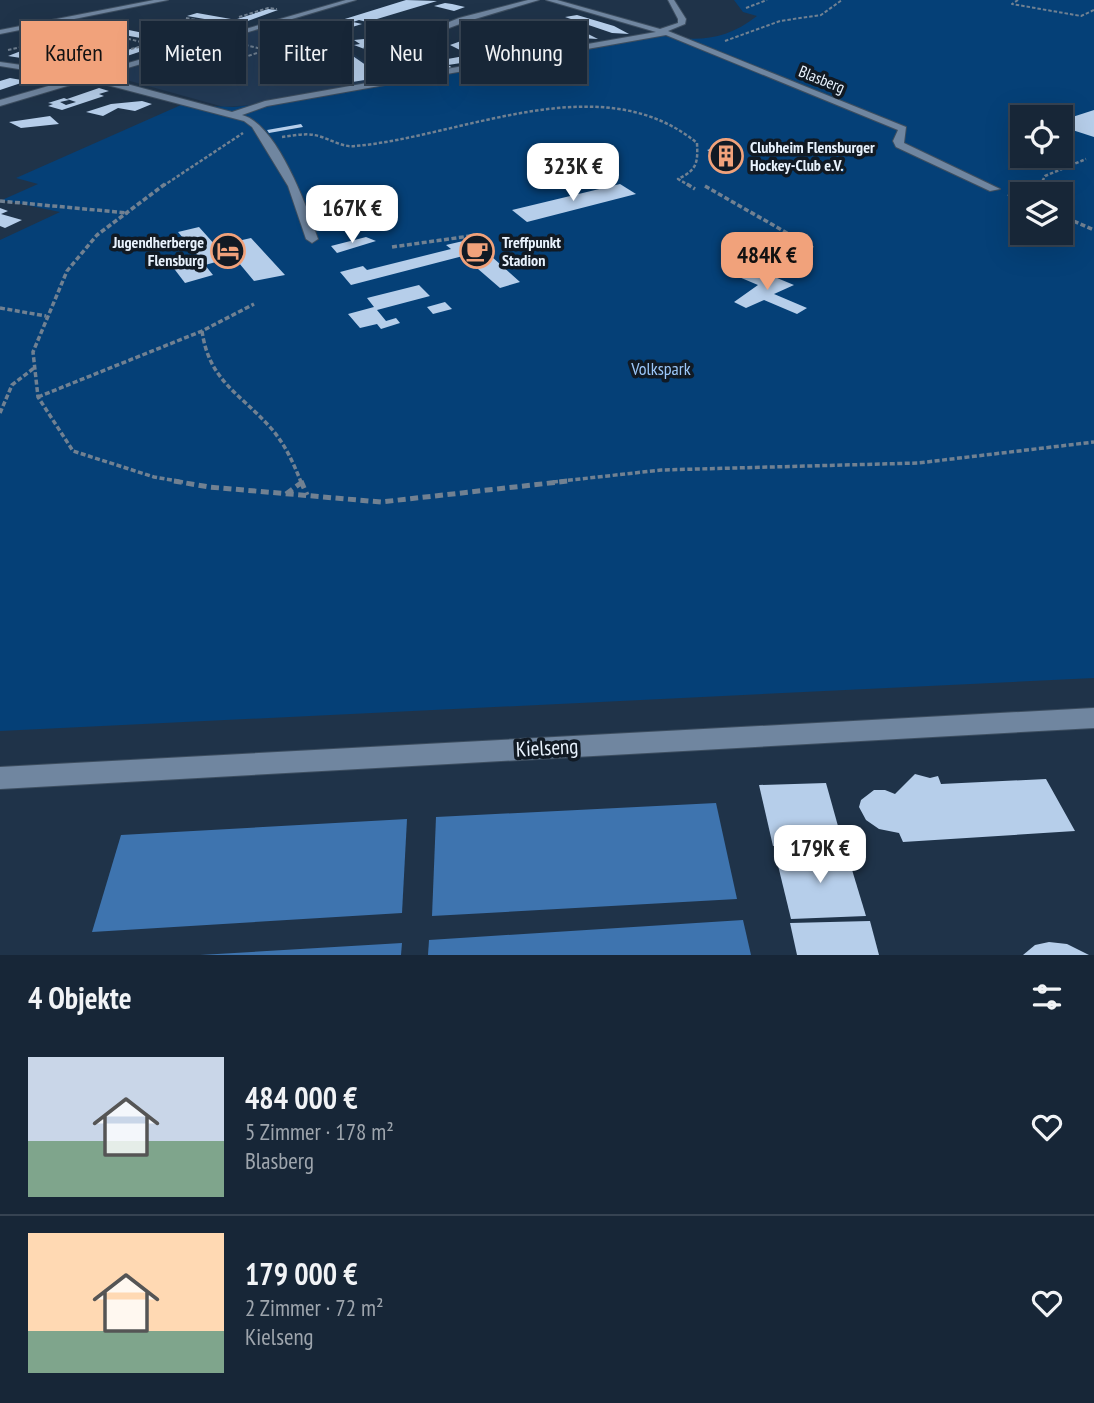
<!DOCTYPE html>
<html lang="de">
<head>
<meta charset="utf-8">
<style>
	body { margin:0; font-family:"PT Sans Narrow",sans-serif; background:#202e3f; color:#f1f3f6; height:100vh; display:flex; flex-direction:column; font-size:26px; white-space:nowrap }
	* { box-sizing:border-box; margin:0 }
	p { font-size:23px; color:#9ea5ad }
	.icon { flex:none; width:38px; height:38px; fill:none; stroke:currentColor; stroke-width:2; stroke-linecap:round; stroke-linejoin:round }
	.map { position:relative; height:955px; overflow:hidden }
	.panel { display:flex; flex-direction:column; background:#172637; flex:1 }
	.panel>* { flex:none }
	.hud { position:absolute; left:21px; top:21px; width:700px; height:63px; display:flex; gap:14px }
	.tools { position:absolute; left:1010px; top:105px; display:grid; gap:14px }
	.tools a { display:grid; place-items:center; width:63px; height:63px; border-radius:0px; background:#172637; box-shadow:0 7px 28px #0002,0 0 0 2px #364352; font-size:35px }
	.price { position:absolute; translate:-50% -60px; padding:0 16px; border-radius:14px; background:#fff; color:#222; font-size:23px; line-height:46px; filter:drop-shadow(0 2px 4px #0008) }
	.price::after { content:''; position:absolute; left:50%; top:42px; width:21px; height:16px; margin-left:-10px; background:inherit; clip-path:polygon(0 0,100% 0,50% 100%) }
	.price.current { background:#f1a27b; color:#111 }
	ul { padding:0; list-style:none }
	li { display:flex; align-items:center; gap:21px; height:175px; padding:0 28px }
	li+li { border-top:2px solid #364352 }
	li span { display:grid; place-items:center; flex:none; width:196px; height:140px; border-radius:0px; color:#555 }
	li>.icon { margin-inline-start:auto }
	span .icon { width:84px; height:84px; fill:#fffc; stroke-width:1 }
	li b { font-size:30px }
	h2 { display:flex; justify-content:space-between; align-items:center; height:84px; padding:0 28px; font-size:30px }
	.tag { padding:0 24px; border-radius:0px; background:#172637; box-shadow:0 7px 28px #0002,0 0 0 2px #364352; font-size:24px; line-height:63px }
	.tag.current { background:#f1a27b; color:#111 }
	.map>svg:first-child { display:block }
	.built { fill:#233b57 }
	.green { fill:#054077; fill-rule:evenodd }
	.water { fill:#3e74af }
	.building { fill:#b6ceea }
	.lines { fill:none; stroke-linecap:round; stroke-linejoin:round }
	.street-casing { stroke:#3d4e60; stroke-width:2 }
	.secondary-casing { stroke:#3d4e60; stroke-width:2 }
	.path-far3 { stroke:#718192; stroke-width:2; stroke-dasharray:3.5 2; stroke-linecap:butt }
	.path-far2 { stroke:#718192; stroke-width:2.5; stroke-dasharray:3.5 2; stroke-linecap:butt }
	.path-far1 { stroke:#718192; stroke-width:3.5; stroke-dasharray:5 2.5; stroke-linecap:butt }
	.path { stroke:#718192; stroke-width:5; stroke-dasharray:8 4.5; stroke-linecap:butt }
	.street { fill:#7086a0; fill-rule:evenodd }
	.secondary { fill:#7086a0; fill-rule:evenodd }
	.labels { text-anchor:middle; stroke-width:7; stroke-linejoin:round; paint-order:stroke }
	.far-street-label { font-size:16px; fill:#e8f2fd; stroke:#111a24 }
	.far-poi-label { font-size:16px; font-weight:bold; fill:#e8f2fd; stroke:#111a24; text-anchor:start }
	.park-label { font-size:18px; fill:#9cc7f8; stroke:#111a24 }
	.near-street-label { font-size:21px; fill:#e8f2fd; stroke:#111a24 }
</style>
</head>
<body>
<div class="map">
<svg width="1094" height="955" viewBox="0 0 1094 955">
	<rect width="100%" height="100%" fill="#1f3349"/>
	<path class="built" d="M276,19L345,33L332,38L392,82L265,104L224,107L101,73Z"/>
	<path class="green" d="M734,0H1094V678L0,731V240L60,212L2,200L38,184L16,178L181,105L233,107L265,104L658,35C697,42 725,41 757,16L743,12ZM1022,117H1060V156H1022ZM1022,194H1060V233H1022Z"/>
	<g class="water">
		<path d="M716,803L737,899L432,916L436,817Z"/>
		<path d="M407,819L402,913L92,932L121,835Z"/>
		<path d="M743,920L751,955H428L429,940Z"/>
		<path d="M402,943L401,955H200Z"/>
	</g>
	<g class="building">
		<path d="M406,0L437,1L367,22L359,20L353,22L362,24L339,31L319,27Z"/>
		<path d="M445,3L452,4L465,7L454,11L434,6Z"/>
		<path d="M268,9L278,10L245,22L234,20Z"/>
		<path d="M197,13L231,19L222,22L187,16Z"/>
		<path d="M577,15L614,26L629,34L612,33L565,17Z"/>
		<path d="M477,20L488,22L493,25L480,29L465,24Z"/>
		<path d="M561,24L578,29L598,39L580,38L549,27Z"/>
		<path d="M209,26L220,28L182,41L171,39Z"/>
		<path d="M305,28L332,34L324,36L383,77L340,84L336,81L314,85L274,57L297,49L279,45L262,46L272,43L263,41Z"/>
		<path d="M124,29L153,35L168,37L157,41L113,33Z"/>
		<path d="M538,32L560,39L563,41L558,42L564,45L551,44L525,34Z"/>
		<path d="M364,39L373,44L363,48L367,50L354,45L360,44L354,40Z"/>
		<path d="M515,39L535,47L522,50L502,42Z"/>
		<path d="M461,41L468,45L481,47L460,50L450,45Z"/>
		<path d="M143,45L154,47L112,61L100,59Z"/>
		<path d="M225,49L244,52L195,68L178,64Z"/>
		<path d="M503,49L512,54L504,55L509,58L500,56L492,57L498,60H477L482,63L473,64L465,62L470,65L466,66L461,63L448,65L453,68L448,69L444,66L440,67L444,69L422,70L427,72L418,74L414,71L400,74L392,69Z"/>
		<path d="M21,51L42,54L93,63L80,67L8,56Z"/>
		<path d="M10,78L27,81L0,90V81Z"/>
		<path d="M99,88L109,91L99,94L104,96L62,110L48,106L53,104L48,103L64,98L69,100L60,102L66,105L76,102L67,99Z"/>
		<path d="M142,101L152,104L135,111L118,108L103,116L86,112L111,104Z"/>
		<path d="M1094,110V137L1060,126V121Z"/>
		<path d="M50,116L59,124L21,128L9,122Z"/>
		<path d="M301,124L303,127L269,133L267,130Z"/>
		<path d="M718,147L734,156L743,158L721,164L709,158L718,156L707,150Z"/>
		<path d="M620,184L636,194L527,222L512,210Z"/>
		<path d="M0,208L8,211L1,214L22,220L5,228L0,226Z"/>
		<path d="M199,227L216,246L251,238L285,275L254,281L234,257L205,265L213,275L185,283L169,262L197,255L178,232Z"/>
		<path d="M366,237L376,241L337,253L331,246Z"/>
		<path d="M472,239L520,282L500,288L463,256L351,285L340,272L363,266L367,270L451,249L446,245Z"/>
		<path d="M755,269L794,285L774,294L807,308L797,314L764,300L746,308L734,302L758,285L739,277Z"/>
		<path d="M419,285L430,296L377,310L386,321L396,318L400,323L381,329L377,324L360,328L348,314L374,307L367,298Z"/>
		<path d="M445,302L452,309L433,314L427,307Z"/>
		<path d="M915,774L930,778L938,776L941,784L1046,779L1075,831L903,842L899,833L879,829L866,820L859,807L861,800L874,790H885L895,794Z"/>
		<path d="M826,783L843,844L773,846L759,785Z"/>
		<path d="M846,850L866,916L791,919L775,853Z"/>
		<path d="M870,921L879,955H797L790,923Z"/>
		<path d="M1049,942L1067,944L1089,955H1023L1035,945Z"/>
	</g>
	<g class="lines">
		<g class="street-casing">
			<g id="street">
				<path d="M154,0H168L0,34V30Z"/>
				<path d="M528,0H539L465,22L420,39L436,51V55H430L410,38L459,18Z"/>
				<path d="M546,0H557L660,29L678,23V19L668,0H674L686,19L685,24L668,31L906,127L904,143L1000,189L990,191L896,147L893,141L898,130L666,35L267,106L242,115C277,124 307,207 318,239L312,243L306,239L288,186L252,127L244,121L92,81L0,66V62L93,75L232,112L265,101L656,32Z"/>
			</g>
		</g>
		<g class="secondary-casing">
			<g id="secondary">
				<path d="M346,0H356L0,106V100Z"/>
				<path d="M1094,708V728L0,789V767Z"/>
			</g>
		</g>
		<g class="path-far3">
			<path d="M1018,0L1012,4L1081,16L1094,10"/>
			<path d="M746,8L767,0"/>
			<path d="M239,17L268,8L277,9"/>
			<path d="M186,18L210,23"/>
			<path d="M548,28L571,36"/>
			<path d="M179,34L217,24"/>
			<path d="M527,36L539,41"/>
			<path d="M725,41L780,21L821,15L842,0"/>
			<path d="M245,45L266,50L265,63"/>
			<path d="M8,50C54,40 98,28 144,43"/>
			<path d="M22,50L93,61"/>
			<path d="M99,57L151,44"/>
			<path d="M230,63L246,67"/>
			<path d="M179,65L201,71"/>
			<path d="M191,75L266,50"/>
		</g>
		<g class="path-far2">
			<path d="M282,137C292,136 304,133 314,135C327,137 342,148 355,146C462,137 601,64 697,143C698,163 697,170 678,179L690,186"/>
			<path d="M163,186L243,133"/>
			<path d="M1040,186L1045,176L1086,159"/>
		</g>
		<g class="path-far1">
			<path d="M165,184L97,235L67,271L33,352L38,397L73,451L154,477L183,482"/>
			<path d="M687,184L695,189"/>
			<path d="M705,186L813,248"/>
			<path d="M1008,194L1022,199"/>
			<path d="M1037,194L1041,184"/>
			<path d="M0,201L128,213"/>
			<path d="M1060,215L1094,230"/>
			<path d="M392,247L470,236L484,241"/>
			<path d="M0,308L46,316"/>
			<path d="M202,331C209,380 238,392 269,426C284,442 293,462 301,482"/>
			<path d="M38,397L202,331L254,304"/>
			<path d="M0,413L12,385L34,368"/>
			<path d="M553,482L661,470L918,463L1094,442"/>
		</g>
		<g class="path">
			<path d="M174,481L209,487L381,502L568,481"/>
			<path d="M301,481L307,495"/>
			<path d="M286,494L301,483"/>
		</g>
		<use href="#street" class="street"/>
		<use href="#secondary" class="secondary"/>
	</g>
	<defs>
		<g id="building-ring" transform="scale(1.75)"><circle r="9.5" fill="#111a24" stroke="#f1a27b" stroke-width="1.5"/><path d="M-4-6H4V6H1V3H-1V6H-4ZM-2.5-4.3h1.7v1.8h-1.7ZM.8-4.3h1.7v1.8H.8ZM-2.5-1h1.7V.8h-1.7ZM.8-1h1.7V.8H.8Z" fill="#f1a27b"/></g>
		<g id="hotel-ring" transform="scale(1.75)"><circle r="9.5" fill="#111a24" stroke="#f1a27b" stroke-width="1.5"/><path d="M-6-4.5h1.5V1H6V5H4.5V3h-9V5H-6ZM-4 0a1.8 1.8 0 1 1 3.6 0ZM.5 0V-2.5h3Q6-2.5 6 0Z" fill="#f1a27b"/></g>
		<g id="cafe-ring" transform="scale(1.75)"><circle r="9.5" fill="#111a24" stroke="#f1a27b" stroke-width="1.5"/><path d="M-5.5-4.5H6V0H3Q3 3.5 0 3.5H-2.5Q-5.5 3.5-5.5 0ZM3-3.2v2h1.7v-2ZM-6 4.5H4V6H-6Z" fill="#f1a27b"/></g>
	</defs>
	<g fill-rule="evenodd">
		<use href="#building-ring" x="726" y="156"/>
		<use href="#hotel-ring" x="228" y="251"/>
		<use href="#cafe-ring" x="477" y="251"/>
	</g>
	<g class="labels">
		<g class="far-street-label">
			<text transform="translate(822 79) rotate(22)" y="6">Blasberg</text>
		</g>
		<g class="far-poi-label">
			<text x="750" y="153">Clubheim Flensburger<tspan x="750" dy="18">Hockey-Club e.V.</tspan></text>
			<text x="204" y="248" text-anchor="end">Jugendherberge<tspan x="204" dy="18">Flensburg</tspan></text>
			<text x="502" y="248">Treffpunkt<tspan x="502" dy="18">Stadion</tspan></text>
		</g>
		<g class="park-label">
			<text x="661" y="375">Volkspark</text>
		</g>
		<g class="near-street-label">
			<text transform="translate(547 748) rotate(-3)" y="7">Kielseng</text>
		</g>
	</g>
</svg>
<div class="tools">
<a><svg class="icon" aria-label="locate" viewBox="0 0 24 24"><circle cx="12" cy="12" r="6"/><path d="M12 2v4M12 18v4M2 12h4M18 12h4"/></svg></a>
<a><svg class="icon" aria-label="layers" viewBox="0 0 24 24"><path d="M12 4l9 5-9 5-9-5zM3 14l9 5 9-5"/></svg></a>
</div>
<b class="price" style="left:573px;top:203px">323K €</b>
<b class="price" style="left:352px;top:245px">167K €</b>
<b class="price current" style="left:767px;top:292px">484K €</b>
<b class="price" style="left:820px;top:885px">179K €</b>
<div class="hud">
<a class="tag current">Kaufen</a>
<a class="tag">Mieten</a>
<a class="tag">Filter</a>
<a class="tag">Neu</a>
<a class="tag">Wohnung</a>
</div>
</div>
<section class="panel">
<h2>4 Objekte<svg class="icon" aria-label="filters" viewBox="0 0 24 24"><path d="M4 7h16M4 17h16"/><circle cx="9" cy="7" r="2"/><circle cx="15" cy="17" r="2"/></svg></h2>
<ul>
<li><span style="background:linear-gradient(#c9d6e8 60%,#7fa58c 0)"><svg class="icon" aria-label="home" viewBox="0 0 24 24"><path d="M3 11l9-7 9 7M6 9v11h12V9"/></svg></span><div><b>484 000 €</b><p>5 Zimmer · 178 m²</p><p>Blasberg</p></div><svg class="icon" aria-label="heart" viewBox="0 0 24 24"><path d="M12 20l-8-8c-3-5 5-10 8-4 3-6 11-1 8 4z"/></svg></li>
<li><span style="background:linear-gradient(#ffd9b3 70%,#7fa58c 0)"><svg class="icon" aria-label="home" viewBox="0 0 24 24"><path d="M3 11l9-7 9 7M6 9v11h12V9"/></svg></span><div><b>179 000 €</b><p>2 Zimmer · 72 m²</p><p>Kielseng</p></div><svg class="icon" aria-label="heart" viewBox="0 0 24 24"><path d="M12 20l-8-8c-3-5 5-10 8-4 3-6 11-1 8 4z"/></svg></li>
</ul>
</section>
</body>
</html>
